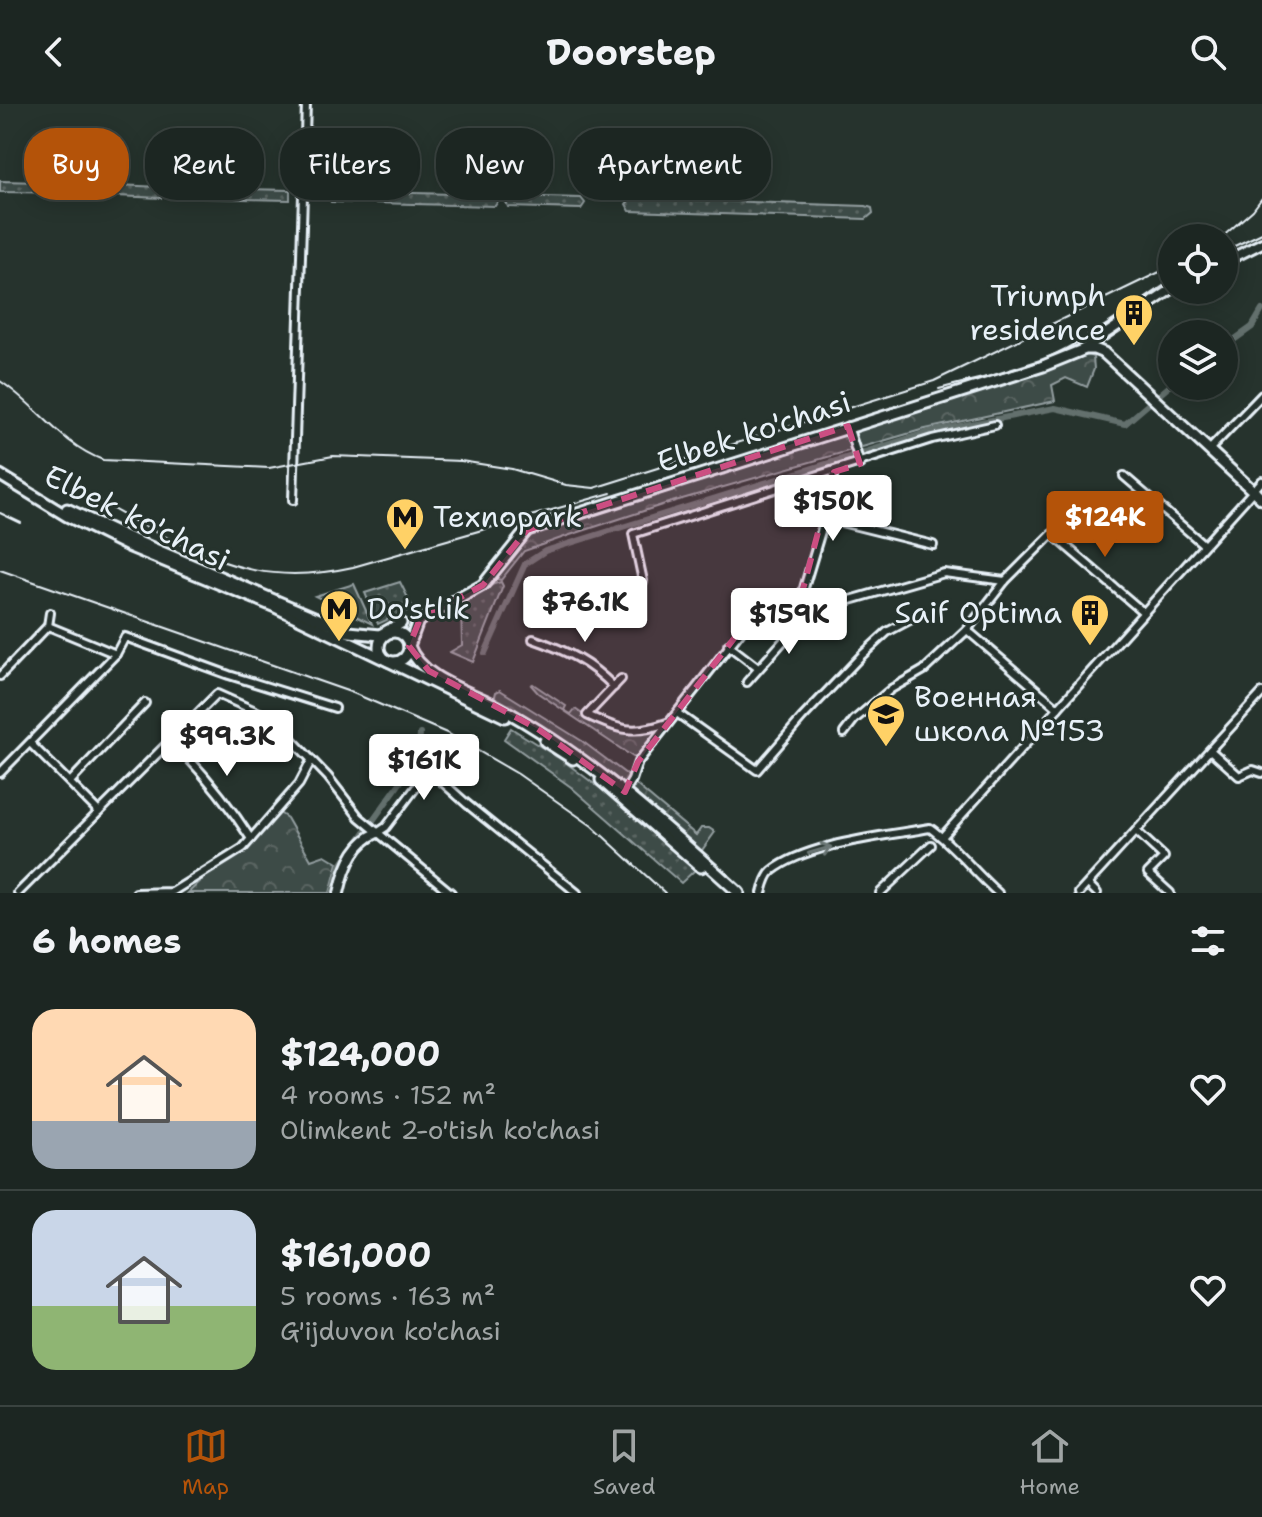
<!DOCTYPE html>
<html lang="en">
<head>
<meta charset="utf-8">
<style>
	body { margin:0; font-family:"Shantell Sans",sans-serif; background:#252e2a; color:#f1f3f6; height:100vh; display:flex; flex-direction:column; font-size:30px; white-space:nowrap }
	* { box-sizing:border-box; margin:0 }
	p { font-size:26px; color:#a0a5a5 }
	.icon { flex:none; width:44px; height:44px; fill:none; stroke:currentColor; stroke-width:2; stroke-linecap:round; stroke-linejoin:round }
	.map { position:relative; height:789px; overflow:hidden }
	.drawer { display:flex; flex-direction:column; background:#1c2622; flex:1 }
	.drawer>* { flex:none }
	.top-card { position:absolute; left:24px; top:24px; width:800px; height:72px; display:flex; gap:16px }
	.tools { position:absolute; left:1158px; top:120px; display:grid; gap:16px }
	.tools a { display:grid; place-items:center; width:80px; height:80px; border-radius:50%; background:#1c2622; box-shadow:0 4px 20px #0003,0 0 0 2px #3a4340; font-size:40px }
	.price { position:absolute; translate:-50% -68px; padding:0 18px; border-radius:8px; background:#fff; color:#222; font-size:26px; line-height:52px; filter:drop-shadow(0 2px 4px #0008) }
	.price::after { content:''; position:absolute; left:50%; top:48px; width:24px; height:18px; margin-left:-12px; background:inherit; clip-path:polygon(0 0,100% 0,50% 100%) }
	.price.current { background:#b45309; color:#fff }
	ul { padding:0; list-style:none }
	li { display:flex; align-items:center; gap:24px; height:200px; padding:0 32px }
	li+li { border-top:2px solid #3a4340 }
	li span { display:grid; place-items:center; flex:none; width:224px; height:160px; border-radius:24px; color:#555 }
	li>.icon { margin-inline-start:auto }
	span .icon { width:96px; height:96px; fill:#fffc; stroke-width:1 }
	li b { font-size:34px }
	h2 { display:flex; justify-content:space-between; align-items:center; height:96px; padding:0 32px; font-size:34px }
	.chip { padding:0 28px; border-radius:32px; background:#1c2622; box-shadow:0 4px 20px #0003,0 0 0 2px #3a4340; font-size:28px; line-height:72px }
	.chip.current { background:#b45309; color:#fff }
	header { display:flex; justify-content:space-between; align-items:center; height:104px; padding:0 32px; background:#1c2622; font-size:36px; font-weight:700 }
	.tabs { display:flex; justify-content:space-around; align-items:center; height:112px; border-top:2px solid #3a4340; background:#1c2622; font-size:22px; color:#a0a5a5 }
	.tabs a { display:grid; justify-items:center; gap:4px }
	.tabs .current { color:#b45309 }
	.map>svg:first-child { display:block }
	.grass { fill:url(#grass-dots); stroke:#939ea0; stroke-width:2 }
	.forest { fill:url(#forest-crowns); stroke:#939ea0; stroke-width:2 }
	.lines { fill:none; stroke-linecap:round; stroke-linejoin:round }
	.canal { stroke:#636f6d; stroke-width:6 }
	.minor-casing { stroke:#e8f1f8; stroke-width:12 }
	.tertiary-casing { stroke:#e8f1f8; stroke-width:14 }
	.secondary-casing { stroke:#e8f1f8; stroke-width:15 }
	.minor { stroke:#26332d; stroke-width:6 }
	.tertiary { stroke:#26332d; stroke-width:8 }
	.secondary { stroke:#26332d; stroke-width:9 }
	.rail { stroke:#e8f1f8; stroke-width:2 }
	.oneway { stroke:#6a7674 }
	.marked { fill:#cc4e82; fill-opacity:0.2; stroke:#cc4e82; stroke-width:6; stroke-dasharray:16 10; stroke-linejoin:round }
	.labels { text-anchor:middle; stroke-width:6; stroke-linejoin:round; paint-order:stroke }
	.poi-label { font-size:30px; fill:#e8f1f8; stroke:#26332d; text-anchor:start }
	.street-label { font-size:30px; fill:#e8f1f8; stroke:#26332d }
</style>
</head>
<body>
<header><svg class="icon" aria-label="back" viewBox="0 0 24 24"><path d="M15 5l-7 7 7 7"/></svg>Doorstep<svg class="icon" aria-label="search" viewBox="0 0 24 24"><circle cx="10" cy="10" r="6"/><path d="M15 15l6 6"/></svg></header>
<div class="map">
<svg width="1262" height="789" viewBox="0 0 1262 789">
	<defs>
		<pattern id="grass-dots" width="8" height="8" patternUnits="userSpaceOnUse" patternTransform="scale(2)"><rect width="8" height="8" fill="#3e4b47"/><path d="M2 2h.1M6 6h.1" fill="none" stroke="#5a6562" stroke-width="1.8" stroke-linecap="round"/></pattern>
		<pattern id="forest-crowns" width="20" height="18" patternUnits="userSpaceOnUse" patternTransform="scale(2)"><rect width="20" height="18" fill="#3e4b47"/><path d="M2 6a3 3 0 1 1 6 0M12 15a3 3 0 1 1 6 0" fill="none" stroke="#5a6562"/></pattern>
	</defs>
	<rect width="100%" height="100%" fill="#26332d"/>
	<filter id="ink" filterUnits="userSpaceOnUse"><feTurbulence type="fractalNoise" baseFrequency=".0125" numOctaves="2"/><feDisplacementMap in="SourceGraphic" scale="16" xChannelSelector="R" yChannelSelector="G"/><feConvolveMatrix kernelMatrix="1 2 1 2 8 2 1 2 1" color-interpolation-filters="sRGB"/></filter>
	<g filter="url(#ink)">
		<g class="grass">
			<path d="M0,77L82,79L83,89L0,88Z"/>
			<path d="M94,80L161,83V94L93,91Z"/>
			<path d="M200,84L290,86V96L200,94L196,90Z"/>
			<path d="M331,87L495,91L498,97L495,102L331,98L328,93Z"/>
			<path d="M508,92L581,94L585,99L581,105L508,103L506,98Z"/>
			<path d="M631,94L866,102L872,104L873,109L866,115L630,107L626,100Z"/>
			<path d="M400,478L413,504L378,520L365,489Z"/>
			<path d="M501,478L503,482L473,558L450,548L462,541L461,500L494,480Z"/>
			<path d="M354,480L372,520L315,492Z"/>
			<path d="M511,624L565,658L601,685L695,766L681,779L571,683L504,635Z"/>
		</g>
		<g class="forest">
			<path d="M1088,251L1093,253L1094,265L1087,283L1066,274L1052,281L1055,297L921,326L665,400L570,431L524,447L501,476L496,475L518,443L533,430Z"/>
			<path d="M533,580L566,602L564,606L571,610L575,605C601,624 631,635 663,624L636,655L538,589L531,581Z"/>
			<path d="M500,586L582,637L630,673L624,683L562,636L494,596L496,588Z"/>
			<path d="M634,679L696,731L701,724H709L715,728L700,749L628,686Z"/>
			<path d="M278,708L287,714L311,756L325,751L338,759L330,789H188L207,771L245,745Z"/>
		</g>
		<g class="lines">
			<g class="canal">
				<path d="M1224,243L1252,223L1262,206"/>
				<path d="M485,549L525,460L545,447L929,328L1055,304L1125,320L1172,280"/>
				<path d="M333,789L341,761L418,654L420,630"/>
			</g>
			<g class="minor-casing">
				<g id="minor">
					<path d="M848,322L860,360"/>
					<path d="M1209,346L1262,291"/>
					<path d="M1124,372L1203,440"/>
					<path d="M293,396L306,0"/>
					<path d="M825,414L933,441"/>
					<path d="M626,500L643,477L633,430L932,335L995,321"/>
					<path d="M798,504L825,414L834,368"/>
					<path d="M48,522L116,550"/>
					<path d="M967,526L1058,604"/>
					<path d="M533,535C565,546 590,558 614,583"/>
					<path d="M728,541L758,564"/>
					<path d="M0,572L48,522L50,509"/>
					<path d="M621,575L587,611C619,626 633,631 667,619"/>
					<path d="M747,578L809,508"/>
					<path d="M677,609L757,666L802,614L862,551L887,528L921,510"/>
					<path d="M844,629L854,616L891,585L924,566L967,526L1005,477L1052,430L1143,508"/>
					<path d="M172,637C202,667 228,699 251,735"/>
					<path d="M30,639L99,708"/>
					<path d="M1210,646L1239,672L1253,666L1262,669"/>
					<path d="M429,666L467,700L577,789"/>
					<path d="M0,669L116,550L125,533L229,571L335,604"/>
					<path d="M70,678L145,599"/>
					<path d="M625,688L632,676L638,658L764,498L809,508L944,469L1005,477"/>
					<path d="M1136,727L1164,753L1148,769L1170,789"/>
					<path d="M377,729L386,723L429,666L444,641"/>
					<path d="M942,733L1262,377"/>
					<path d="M1088,780L1097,789"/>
					<path d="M18,789L217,590L271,614L328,673L359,713L451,789"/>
					<path d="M136,789L172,788L243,744L299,680L311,657"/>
					<path d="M762,789C764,782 766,772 772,767C807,739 886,732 930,724C955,742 975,769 998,789"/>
					<path d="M880,789L931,741"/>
					<path d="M1079,789L1262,589"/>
				</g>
			</g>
			<g class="tertiary-casing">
				<g id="tertiary">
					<path d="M1224,158L1262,139"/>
					<path d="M1083,245L1172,185"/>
					<path d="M339,789C344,766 354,738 377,729"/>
				</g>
			</g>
			<g class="secondary-casing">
				<g id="secondary">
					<path d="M0,371L67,412L128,442L273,502L505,613"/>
					<path d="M67,405L131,435L349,528L380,531L401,519"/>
					<circle cx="394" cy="543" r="15"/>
					<path d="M545,637L573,655"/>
					<path d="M601,676L701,763"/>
					<path d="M739,789C663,720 589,652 497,602C469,587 421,575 409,542L418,517L483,481L527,426L1043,262L1085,245H1094L1104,249L1262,395"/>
				</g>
			</g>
			<use href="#minor" class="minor"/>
			<use href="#tertiary" class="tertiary"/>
			<use href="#secondary" class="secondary"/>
			<g class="rail">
				<path d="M1221,134L1253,106L1262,94"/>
				<path d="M1224,147L1262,129"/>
				<path d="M0,277C37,301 60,340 103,356L269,364L333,352L461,357L512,365L566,381L594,384L934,277L1172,162"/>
				<path d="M939,285C973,275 1008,270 1040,257C1088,237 1130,204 1172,176"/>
				<path d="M76,381C103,401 131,416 162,431C229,465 277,480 353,463L611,389"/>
				<path d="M0,409L21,419"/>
				<path d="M0,466L353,589L449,630L518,670L592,722L665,789"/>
			</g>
		</g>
		<defs><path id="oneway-shaft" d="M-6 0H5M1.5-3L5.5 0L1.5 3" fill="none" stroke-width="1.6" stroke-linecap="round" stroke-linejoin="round" transform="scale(2)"/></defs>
		<use class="oneway" href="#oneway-shaft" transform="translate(820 746) rotate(-16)"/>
	</g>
	<path class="marked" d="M848,322L860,360L834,368L798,504L764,496L638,658L625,688L538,625L429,567L409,542L420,515L483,481L527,426Z"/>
	<defs>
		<g id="building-pin" transform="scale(2)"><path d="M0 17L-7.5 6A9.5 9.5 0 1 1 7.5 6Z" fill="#ffd166" stroke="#26332d"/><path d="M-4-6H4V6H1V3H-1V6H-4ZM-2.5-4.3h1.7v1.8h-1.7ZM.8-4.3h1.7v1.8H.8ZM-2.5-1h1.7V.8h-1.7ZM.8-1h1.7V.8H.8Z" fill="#111"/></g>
		<g id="metro-pin" transform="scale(2)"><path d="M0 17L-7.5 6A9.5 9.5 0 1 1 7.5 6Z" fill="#ffd166" stroke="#26332d"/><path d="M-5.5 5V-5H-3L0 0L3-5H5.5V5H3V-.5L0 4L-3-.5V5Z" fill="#111"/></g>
		<g id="school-pin" transform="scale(2)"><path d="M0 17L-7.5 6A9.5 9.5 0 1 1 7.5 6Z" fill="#ffd166" stroke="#26332d"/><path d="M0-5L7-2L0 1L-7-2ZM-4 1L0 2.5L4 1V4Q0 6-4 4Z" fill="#111"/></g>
	</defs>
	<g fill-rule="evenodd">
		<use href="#building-pin" x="1134" y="209"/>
		<use href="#metro-pin" x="405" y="413"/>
		<use href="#metro-pin" x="339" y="505"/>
		<use href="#building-pin" x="1090" y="509"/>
		<use href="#school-pin" x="886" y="610"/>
	</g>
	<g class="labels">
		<g class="poi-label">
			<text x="1106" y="202" text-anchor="end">Triumph<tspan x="1106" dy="34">residence</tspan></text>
			<text x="433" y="423">Texnopark</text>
			<text x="367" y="515">Do'stlik</text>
			<text x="1062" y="519" text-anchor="end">Saif Optima</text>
			<text x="914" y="603">Военная<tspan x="914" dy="34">школа №153</tspan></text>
		</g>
		<g class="street-label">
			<text transform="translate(754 328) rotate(-18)" y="10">Elbek ko'chasi</text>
			<text transform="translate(137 414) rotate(26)" y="10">Elbek ko'chasi</text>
		</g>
	</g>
</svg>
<div class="tools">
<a><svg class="icon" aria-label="locate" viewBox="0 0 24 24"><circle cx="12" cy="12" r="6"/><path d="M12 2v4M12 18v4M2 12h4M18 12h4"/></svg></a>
<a><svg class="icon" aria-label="layers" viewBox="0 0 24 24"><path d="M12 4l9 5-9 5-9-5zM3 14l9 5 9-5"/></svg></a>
</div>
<b class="price" style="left:833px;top:439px">$150K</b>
<b class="price current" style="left:1105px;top:455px">$124K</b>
<b class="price" style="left:585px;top:540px">$76.1K</b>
<b class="price" style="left:789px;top:552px">$159K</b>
<b class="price" style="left:227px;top:674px">$99.3K</b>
<b class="price" style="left:424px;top:698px">$161K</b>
<div class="top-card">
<a class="chip current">Buy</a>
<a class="chip">Rent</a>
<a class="chip">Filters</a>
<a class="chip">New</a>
<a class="chip">Apartment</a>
</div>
</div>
<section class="drawer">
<h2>6 homes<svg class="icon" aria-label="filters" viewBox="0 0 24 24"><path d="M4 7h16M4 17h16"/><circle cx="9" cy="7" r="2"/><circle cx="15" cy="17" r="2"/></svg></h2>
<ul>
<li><span style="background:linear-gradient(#ffd9b3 70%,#9aa5b1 0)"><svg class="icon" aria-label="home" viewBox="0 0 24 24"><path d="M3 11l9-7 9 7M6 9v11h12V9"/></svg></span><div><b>$124,000</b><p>4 rooms · 152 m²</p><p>Olimkent 2-o'tish ko'chasi</p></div><svg class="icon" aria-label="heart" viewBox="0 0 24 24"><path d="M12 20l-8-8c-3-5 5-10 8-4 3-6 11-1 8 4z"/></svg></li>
<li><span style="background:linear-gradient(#c9d6e8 60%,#8fb573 0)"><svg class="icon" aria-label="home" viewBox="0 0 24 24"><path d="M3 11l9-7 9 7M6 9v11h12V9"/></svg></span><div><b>$161,000</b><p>5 rooms · 163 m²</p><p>G'ijduvon ko'chasi</p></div><svg class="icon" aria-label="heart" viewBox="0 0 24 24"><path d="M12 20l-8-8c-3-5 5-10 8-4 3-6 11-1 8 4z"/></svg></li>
</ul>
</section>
<nav class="tabs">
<a class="current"><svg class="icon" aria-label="map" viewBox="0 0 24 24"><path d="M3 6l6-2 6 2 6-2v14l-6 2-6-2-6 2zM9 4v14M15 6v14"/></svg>Map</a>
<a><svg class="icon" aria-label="saved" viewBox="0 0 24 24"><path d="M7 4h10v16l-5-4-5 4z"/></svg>Saved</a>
<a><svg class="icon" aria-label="home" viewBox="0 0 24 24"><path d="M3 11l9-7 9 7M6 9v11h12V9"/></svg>Home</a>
</nav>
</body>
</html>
